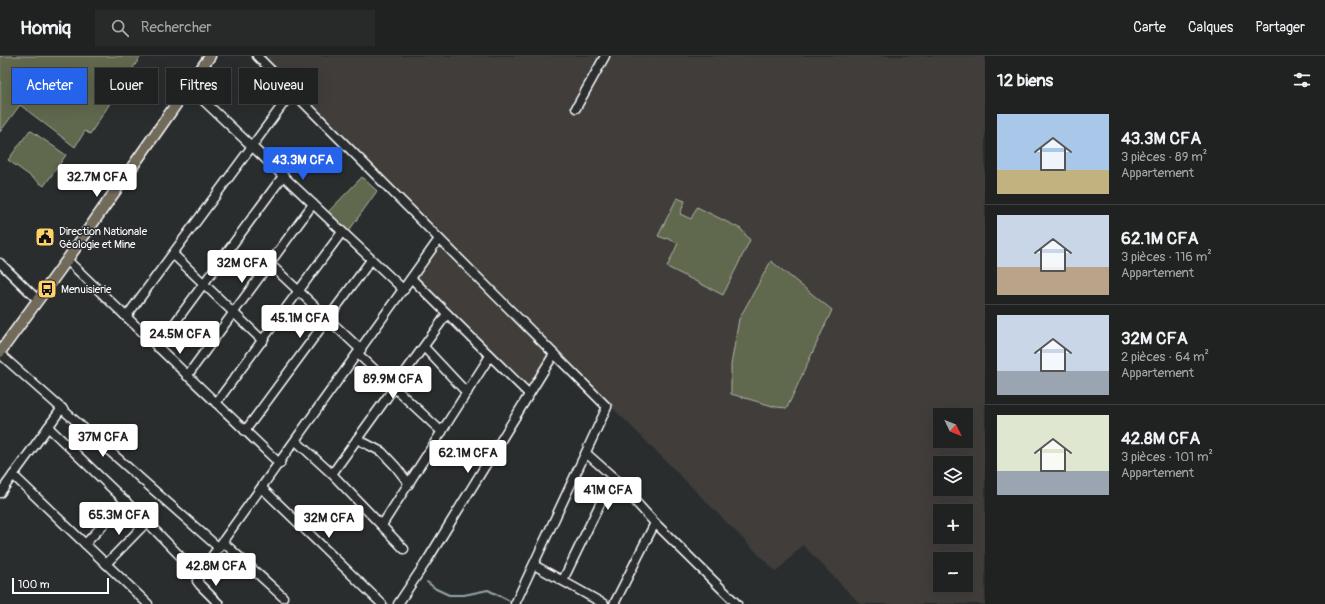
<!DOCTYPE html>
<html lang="fr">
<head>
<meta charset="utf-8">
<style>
	body { margin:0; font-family:Pangolin,sans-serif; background:#282a2a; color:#f1f3f6; height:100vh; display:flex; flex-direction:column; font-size:15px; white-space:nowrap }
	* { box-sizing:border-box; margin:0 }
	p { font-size:13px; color:#a2a4a5 }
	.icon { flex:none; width:22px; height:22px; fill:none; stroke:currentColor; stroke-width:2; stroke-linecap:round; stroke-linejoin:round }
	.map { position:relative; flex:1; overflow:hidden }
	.side { display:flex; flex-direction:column; background:#202222; width:340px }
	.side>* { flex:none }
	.guide { position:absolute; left:12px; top:12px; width:380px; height:36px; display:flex; gap:8px }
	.needle { width:26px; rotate:133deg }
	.controls { position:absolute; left:933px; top:352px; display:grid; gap:8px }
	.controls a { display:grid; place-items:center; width:40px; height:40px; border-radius:0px; background:#202222; box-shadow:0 4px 16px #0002,0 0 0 1px #3d3f40; font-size:20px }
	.scale { position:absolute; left:12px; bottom:10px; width:97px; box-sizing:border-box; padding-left:4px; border:2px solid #fff; border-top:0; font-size:11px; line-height:14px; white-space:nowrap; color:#fff; -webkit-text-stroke:3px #2a2d2e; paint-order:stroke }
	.price { position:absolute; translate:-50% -34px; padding:0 9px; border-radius:4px; background:#fff; color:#222; font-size:13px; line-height:26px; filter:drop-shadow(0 1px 2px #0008) }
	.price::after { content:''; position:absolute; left:50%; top:24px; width:12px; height:9px; margin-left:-6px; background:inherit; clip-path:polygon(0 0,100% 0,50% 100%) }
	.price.current { background:#2563eb; color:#fff }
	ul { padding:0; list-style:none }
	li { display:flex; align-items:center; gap:12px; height:100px; padding:0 12px }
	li+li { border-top:1px solid #3d3f40 }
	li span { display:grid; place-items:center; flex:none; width:112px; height:80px; border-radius:0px; color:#555 }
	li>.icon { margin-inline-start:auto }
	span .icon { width:48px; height:48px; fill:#fffc; stroke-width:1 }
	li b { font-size:17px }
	h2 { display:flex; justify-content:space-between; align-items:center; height:48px; padding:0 12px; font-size:17px }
	.pill { padding:0 14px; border-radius:0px; background:#202222; box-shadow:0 4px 16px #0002,0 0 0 1px #3d3f40; font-size:14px; line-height:36px }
	.pill.current { background:#2563eb; color:#fff }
	header { display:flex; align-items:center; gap:24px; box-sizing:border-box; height:56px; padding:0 20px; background:#202222; border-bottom:1px solid #3d3f40 }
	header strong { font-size:19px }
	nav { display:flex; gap:22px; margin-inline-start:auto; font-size:14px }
	.search { width:280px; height:36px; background:#282a2a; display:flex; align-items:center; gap:10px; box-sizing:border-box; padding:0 14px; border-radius:0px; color:#a2a4a5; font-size:15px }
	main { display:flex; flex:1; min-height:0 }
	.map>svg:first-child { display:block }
	.built { fill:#3f3d3a; fill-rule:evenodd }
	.green { fill:#60684e; stroke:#b0b4a6 }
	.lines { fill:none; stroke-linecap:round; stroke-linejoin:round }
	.stream { stroke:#95a6ab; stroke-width:2 }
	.minor-casing { stroke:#fff; stroke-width:11 }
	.major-casing { stroke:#fff; stroke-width:13 }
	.minor { stroke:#2a2d2e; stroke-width:8 }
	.major { stroke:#726b5a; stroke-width:10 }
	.labels { text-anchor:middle; stroke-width:3; stroke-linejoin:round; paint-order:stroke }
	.poi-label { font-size:11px; fill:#fff; stroke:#2a2d2e; text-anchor:start }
</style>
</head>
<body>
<header>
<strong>Homiq</strong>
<div class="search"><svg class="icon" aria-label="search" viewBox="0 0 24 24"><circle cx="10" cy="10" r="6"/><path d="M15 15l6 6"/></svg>Rechercher</div>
<nav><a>Carte</a><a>Calques</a><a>Partager</a></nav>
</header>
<main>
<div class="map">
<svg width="985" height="548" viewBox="0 0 985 548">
	<rect width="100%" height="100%" fill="#2a2d2e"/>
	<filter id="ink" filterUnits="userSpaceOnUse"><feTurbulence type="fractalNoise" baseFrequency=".025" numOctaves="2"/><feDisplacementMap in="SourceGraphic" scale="8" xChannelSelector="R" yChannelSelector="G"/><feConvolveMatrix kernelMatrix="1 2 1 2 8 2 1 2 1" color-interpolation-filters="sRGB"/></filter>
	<g filter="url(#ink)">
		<path class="built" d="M265,0H985V548H860L803,489L776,516L628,367L555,296L530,339L410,221L441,178ZM940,359H966V385H940ZM940,407H966V433H940ZM940,455H966V481H940ZM940,503H966V529H940Z"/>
		<g class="green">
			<path d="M0,0H141L90,78L85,75L75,91L20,49L0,76Z"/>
			<path d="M30,74L66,99L44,130L8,104Z"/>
			<path d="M362,121L377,135L348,176L328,156Z"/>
			<path d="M677,142L685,145L680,158L691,163L697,151L741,173L750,184L723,239L667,211L678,187L666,182V183L658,180Z"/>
			<path d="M771,205L832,254L787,352L776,351L731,338V309L739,263Z"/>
		</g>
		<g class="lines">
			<path class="stream" d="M427,526L436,533L449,539H464L488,534L514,547"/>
			<g class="minor-casing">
				<g id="minor">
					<path d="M257,0L607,351L515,548"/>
					<path d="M188,30L404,234"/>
					<path d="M576,52L605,0"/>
					<path d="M173,198L263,285"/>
					<path d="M67,204L280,408"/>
					<path d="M0,207L38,244"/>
					<path d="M269,207L361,294"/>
					<path d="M412,223L529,338"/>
					<path d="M126,261L292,36"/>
					<path d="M157,291L283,120"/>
					<path d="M424,291L467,337"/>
					<path d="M0,298L219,492"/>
					<path d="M358,298L442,376"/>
					<path d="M187,320L313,148"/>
					<path d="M216,347L342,176"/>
					<path d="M48,371L147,466L182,502"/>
					<path d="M245,375L371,204"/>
					<path d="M357,383L382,396L396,411L409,428"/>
					<path d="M296,385L332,418L404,493"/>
					<path d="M332,418L447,258"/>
					<path d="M13,419L148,548"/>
					<path d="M613,421L655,467L614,548"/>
					<path d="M262,432L382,548"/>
					<path d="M0,437L62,352"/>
					<path d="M655,467L737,548"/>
					<path d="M382,469L490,300"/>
					<path d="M223,486L283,541"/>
					<path d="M85,488L126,445"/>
					<path d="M106,508L147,466"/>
					<path d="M534,509L604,548"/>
					<path d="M563,524L613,421L586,397"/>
					<path d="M219,548L200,529L197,525L200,517L439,183"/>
					<path d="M398,548L428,503L554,298"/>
				</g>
			</g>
			<g class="major-casing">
				<path id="major" d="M0,296L67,204L210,0"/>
			</g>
			<use href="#minor" class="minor"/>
			<use href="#major" class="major"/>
		</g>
	</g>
	<defs>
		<g id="civic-square" transform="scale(1)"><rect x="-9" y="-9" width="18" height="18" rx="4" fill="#ffd166" stroke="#2a2d2e"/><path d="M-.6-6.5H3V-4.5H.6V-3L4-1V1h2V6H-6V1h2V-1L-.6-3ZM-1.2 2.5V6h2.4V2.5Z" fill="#111"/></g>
		<g id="bus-square" transform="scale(1)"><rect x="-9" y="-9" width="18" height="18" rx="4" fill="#ffd166" stroke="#2a2d2e"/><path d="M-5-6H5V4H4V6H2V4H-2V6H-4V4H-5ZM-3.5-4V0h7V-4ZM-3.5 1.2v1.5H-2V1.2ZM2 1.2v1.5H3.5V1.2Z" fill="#111"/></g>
	</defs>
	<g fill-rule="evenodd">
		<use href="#civic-square" x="45" y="181"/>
		<use href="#bus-square" x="47" y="233"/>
	</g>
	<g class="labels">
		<g class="poi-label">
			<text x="59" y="179">Direction Nationale<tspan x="59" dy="13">Géologie et Mine</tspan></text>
			<text x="61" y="237">Menuisierie</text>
		</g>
	</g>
</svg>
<div class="controls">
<a><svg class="needle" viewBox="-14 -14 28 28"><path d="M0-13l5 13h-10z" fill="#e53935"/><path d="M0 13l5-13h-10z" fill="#a2a4a5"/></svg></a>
<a><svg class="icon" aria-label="layers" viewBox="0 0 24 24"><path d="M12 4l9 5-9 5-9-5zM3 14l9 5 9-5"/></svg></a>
<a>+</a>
<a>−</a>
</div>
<div class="scale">100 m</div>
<b class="price current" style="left:303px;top:125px">43.3M CFA</b>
<b class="price" style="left:97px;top:142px">32.7M CFA</b>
<b class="price" style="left:242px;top:228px">32M CFA</b>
<b class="price" style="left:300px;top:283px">45.1M CFA</b>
<b class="price" style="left:180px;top:299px">24.5M CFA</b>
<b class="price" style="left:393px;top:344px">89.9M CFA</b>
<b class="price" style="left:103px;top:402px">37M CFA</b>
<b class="price" style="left:468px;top:418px">62.1M CFA</b>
<b class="price" style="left:608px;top:455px">41M CFA</b>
<b class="price" style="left:119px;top:480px">65.3M CFA</b>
<b class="price" style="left:329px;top:483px">32M CFA</b>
<b class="price" style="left:216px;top:531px">42.8M CFA</b>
<div class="guide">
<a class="pill current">Acheter</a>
<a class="pill">Louer</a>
<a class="pill">Filtres</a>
<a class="pill">Nouveau</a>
</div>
</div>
<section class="side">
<h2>12 biens<svg class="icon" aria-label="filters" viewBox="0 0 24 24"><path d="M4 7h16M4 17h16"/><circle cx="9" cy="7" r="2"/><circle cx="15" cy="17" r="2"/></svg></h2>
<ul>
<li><span style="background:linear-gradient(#a9c7e8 70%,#c2b280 0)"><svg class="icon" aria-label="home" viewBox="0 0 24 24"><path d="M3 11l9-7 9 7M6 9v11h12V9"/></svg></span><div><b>43.3M CFA</b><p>3 pièces · 89 m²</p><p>Appartement</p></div></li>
<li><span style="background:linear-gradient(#c9d6e8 65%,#b9a48a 0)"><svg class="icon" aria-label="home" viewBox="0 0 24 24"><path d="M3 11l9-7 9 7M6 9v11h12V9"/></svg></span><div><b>62.1M CFA</b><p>3 pièces · 116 m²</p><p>Appartement</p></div></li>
<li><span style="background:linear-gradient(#c9d6e8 70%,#9aa5b1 0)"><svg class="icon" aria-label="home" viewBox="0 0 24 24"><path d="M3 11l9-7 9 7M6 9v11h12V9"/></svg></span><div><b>32M CFA</b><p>2 pièces · 64 m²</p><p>Appartement</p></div></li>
<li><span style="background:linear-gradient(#dfe7d0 70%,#9aa5b1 0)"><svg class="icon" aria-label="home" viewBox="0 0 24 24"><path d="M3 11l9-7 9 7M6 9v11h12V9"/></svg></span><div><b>42.8M CFA</b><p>3 pièces · 101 m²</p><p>Appartement</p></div></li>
</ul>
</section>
</main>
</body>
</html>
